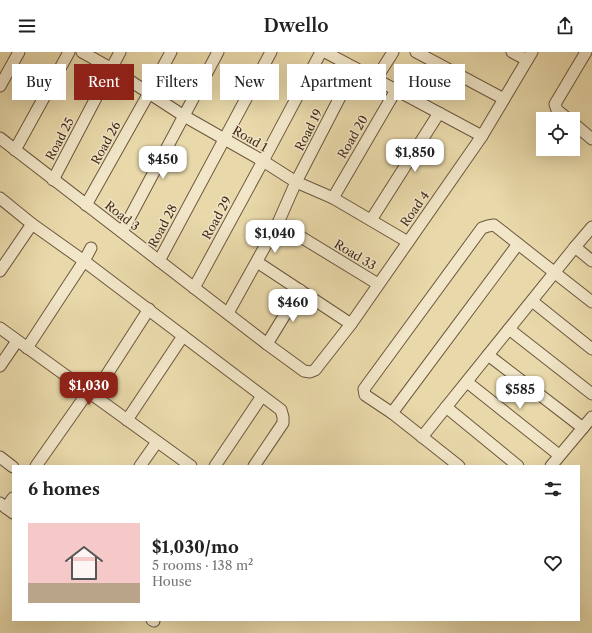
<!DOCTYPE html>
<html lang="en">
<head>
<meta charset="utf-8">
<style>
	body { margin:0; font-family:"Libre Caslon Text",serif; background:#f6f6f6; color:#222; height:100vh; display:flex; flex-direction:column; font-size:15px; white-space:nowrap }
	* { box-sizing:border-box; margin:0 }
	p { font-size:13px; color:#767676 }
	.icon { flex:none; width:22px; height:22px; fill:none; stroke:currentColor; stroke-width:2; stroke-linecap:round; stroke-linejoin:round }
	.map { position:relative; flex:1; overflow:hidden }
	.sheet { position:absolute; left:12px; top:413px; width:568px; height:156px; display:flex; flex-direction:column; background:#fff; border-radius:0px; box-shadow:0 4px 16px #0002 }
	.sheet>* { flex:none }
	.guide { position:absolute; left:12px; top:12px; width:568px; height:36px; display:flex; gap:8px }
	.fabs { position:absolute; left:536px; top:60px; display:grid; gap:8px }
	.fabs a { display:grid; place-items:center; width:44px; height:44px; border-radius:0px; background:#fff; box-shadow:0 4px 16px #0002; font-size:20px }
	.price { position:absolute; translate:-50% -34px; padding:0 9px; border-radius:8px; background:#fff; color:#222; font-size:13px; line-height:26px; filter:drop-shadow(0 1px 2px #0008) }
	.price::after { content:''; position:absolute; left:50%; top:24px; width:12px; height:9px; margin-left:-6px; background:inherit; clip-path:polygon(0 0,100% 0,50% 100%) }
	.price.selected { background:#8f2418; color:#fff }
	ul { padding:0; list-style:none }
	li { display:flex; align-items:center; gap:12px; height:100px; padding:0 16px }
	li+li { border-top:1px solid #e0e0e0 }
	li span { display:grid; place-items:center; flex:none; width:112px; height:80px; border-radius:0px; color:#555 }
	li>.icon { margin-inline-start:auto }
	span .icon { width:48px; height:48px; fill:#fffc; stroke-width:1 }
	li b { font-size:17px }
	h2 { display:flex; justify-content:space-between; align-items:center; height:48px; padding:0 16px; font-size:17px }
	.tag { padding:0 14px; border-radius:0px; background:#fff; box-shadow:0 4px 16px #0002; font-size:14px; line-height:36px }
	.tag.selected { background:#8f2418; color:#fff }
	header { display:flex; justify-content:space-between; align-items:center; height:52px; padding:0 16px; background:#fff; font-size:18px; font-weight:600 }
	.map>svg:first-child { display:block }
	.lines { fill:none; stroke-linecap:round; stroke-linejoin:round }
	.minor-casing { stroke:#6d563e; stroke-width:13 }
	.minor { stroke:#f1e6c8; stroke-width:11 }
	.labels { text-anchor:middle; stroke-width:3; stroke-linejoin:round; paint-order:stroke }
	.street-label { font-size:12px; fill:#442b1a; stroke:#f1e6c8 }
</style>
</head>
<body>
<header><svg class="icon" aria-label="menu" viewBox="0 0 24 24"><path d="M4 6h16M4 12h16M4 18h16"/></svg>Dwello<svg class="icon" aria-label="share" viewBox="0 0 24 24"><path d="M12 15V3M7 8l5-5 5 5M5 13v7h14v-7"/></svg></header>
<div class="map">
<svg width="592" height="581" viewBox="0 0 592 581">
	<rect width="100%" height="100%" fill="#e9d9aa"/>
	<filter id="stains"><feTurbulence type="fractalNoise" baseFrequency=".005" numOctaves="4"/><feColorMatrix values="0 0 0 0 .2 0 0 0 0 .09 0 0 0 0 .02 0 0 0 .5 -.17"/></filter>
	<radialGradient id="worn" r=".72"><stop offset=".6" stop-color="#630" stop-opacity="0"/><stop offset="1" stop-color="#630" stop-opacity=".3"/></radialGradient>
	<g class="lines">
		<g class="minor-casing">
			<g id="minor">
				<path d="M82,0L112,17L184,64L263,109L296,130L333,146L408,190"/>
				<path d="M325,0L482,84"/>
				<path d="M416,0L504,47"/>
				<path d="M512,0L527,8"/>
				<path d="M376,27L393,0"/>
				<path d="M0,34L19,0"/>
				<path d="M568,67L557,58L555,52L586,0"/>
				<path d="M573,71L592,87"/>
				<path d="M0,86L267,292L304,319L310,320L315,318L351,272L482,84L532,0"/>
				<path d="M15,98L69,0"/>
				<path d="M53,128L120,0"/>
				<path d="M0,146L32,172L84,209L281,358L283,365V371L254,414"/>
				<path d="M333,146L396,38"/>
				<path d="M86,153L149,41L171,0"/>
				<path d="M371,168L439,61"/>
				<path d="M278,171L378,232"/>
				<path d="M122,180L218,0"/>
				<path d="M575,195L592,209"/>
				<path d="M159,209L271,0"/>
				<path d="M257,210L351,272"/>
				<path d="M0,219L32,172"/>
				<path d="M194,236L263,109L321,0"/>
				<path d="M532,249L592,297"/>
				<path d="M228,261L278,171L296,130L355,16"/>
				<path d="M0,276L191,414"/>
				<path d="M509,277L592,342"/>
				<path d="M267,292L300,238"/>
				<path d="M27,296L84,209L91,196"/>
				<path d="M488,303L583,376"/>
				<path d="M0,314L17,289"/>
				<path d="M467,330L559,403"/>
				<path d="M93,344L149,257"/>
				<path d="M446,355L518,414"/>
				<path d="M392,361L518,192"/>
				<path d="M127,368L183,284"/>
				<path d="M422,385L575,195L592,175"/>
				<path d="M0,405L13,415"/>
				<path d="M36,414L88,340"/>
				<path d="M140,414L157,390"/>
				<path d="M215,414L262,344"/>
				<path d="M459,414L392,361L365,343L364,337L482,176L488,174L494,173L592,250"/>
				<path d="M551,414L592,365"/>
				<path d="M0,451L13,461"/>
				<path d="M6,456L13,446"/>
				<path d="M152,568L154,569"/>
			</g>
		</g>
		<use href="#minor" class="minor"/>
	</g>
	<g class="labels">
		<g class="street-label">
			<text transform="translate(309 78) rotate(-63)" y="4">Road 19</text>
			<text transform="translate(353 85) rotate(-60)" y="4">Road 20</text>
			<text transform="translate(60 87) rotate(-62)" y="4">Road 25</text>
			<text transform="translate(250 87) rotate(30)" y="4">Road 1</text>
			<text transform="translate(106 91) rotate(-61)" y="4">Road 26</text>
			<text transform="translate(415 157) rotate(-55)" y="4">Road 4</text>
			<text transform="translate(122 164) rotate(38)" y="4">Road 3</text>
			<text transform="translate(217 166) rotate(-61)" y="4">Road 29</text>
			<text transform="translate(163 174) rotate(-62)" y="4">Road 28</text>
			<text transform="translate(355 203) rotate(31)" y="4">Road 33</text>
		</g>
	</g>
	<rect width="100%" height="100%" filter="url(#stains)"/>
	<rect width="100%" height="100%" fill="url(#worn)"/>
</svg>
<div class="fabs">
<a><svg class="icon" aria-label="locate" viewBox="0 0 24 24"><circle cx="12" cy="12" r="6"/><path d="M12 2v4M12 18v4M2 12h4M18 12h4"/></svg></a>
</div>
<b class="price" style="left:415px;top:121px">$1,850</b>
<b class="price" style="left:163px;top:128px">$450</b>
<b class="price" style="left:275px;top:202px">$1,040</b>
<b class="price" style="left:293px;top:271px">$460</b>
<b class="price selected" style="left:89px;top:354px">$1,030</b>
<b class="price" style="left:520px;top:358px">$585</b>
<div class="guide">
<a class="tag">Buy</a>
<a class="tag selected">Rent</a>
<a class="tag">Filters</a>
<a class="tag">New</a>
<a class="tag">Apartment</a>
<a class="tag">House</a>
</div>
<section class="sheet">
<h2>6 homes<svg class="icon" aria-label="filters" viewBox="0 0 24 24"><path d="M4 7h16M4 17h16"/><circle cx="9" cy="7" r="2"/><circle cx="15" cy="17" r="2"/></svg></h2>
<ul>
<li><span style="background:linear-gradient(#f6c9c9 75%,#b9a48a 0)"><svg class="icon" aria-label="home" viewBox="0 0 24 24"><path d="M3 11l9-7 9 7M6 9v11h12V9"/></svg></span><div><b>$1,030/mo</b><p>5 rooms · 138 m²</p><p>House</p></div><svg class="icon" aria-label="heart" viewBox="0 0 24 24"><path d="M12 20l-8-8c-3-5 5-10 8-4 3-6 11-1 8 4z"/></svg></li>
</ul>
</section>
</div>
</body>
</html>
